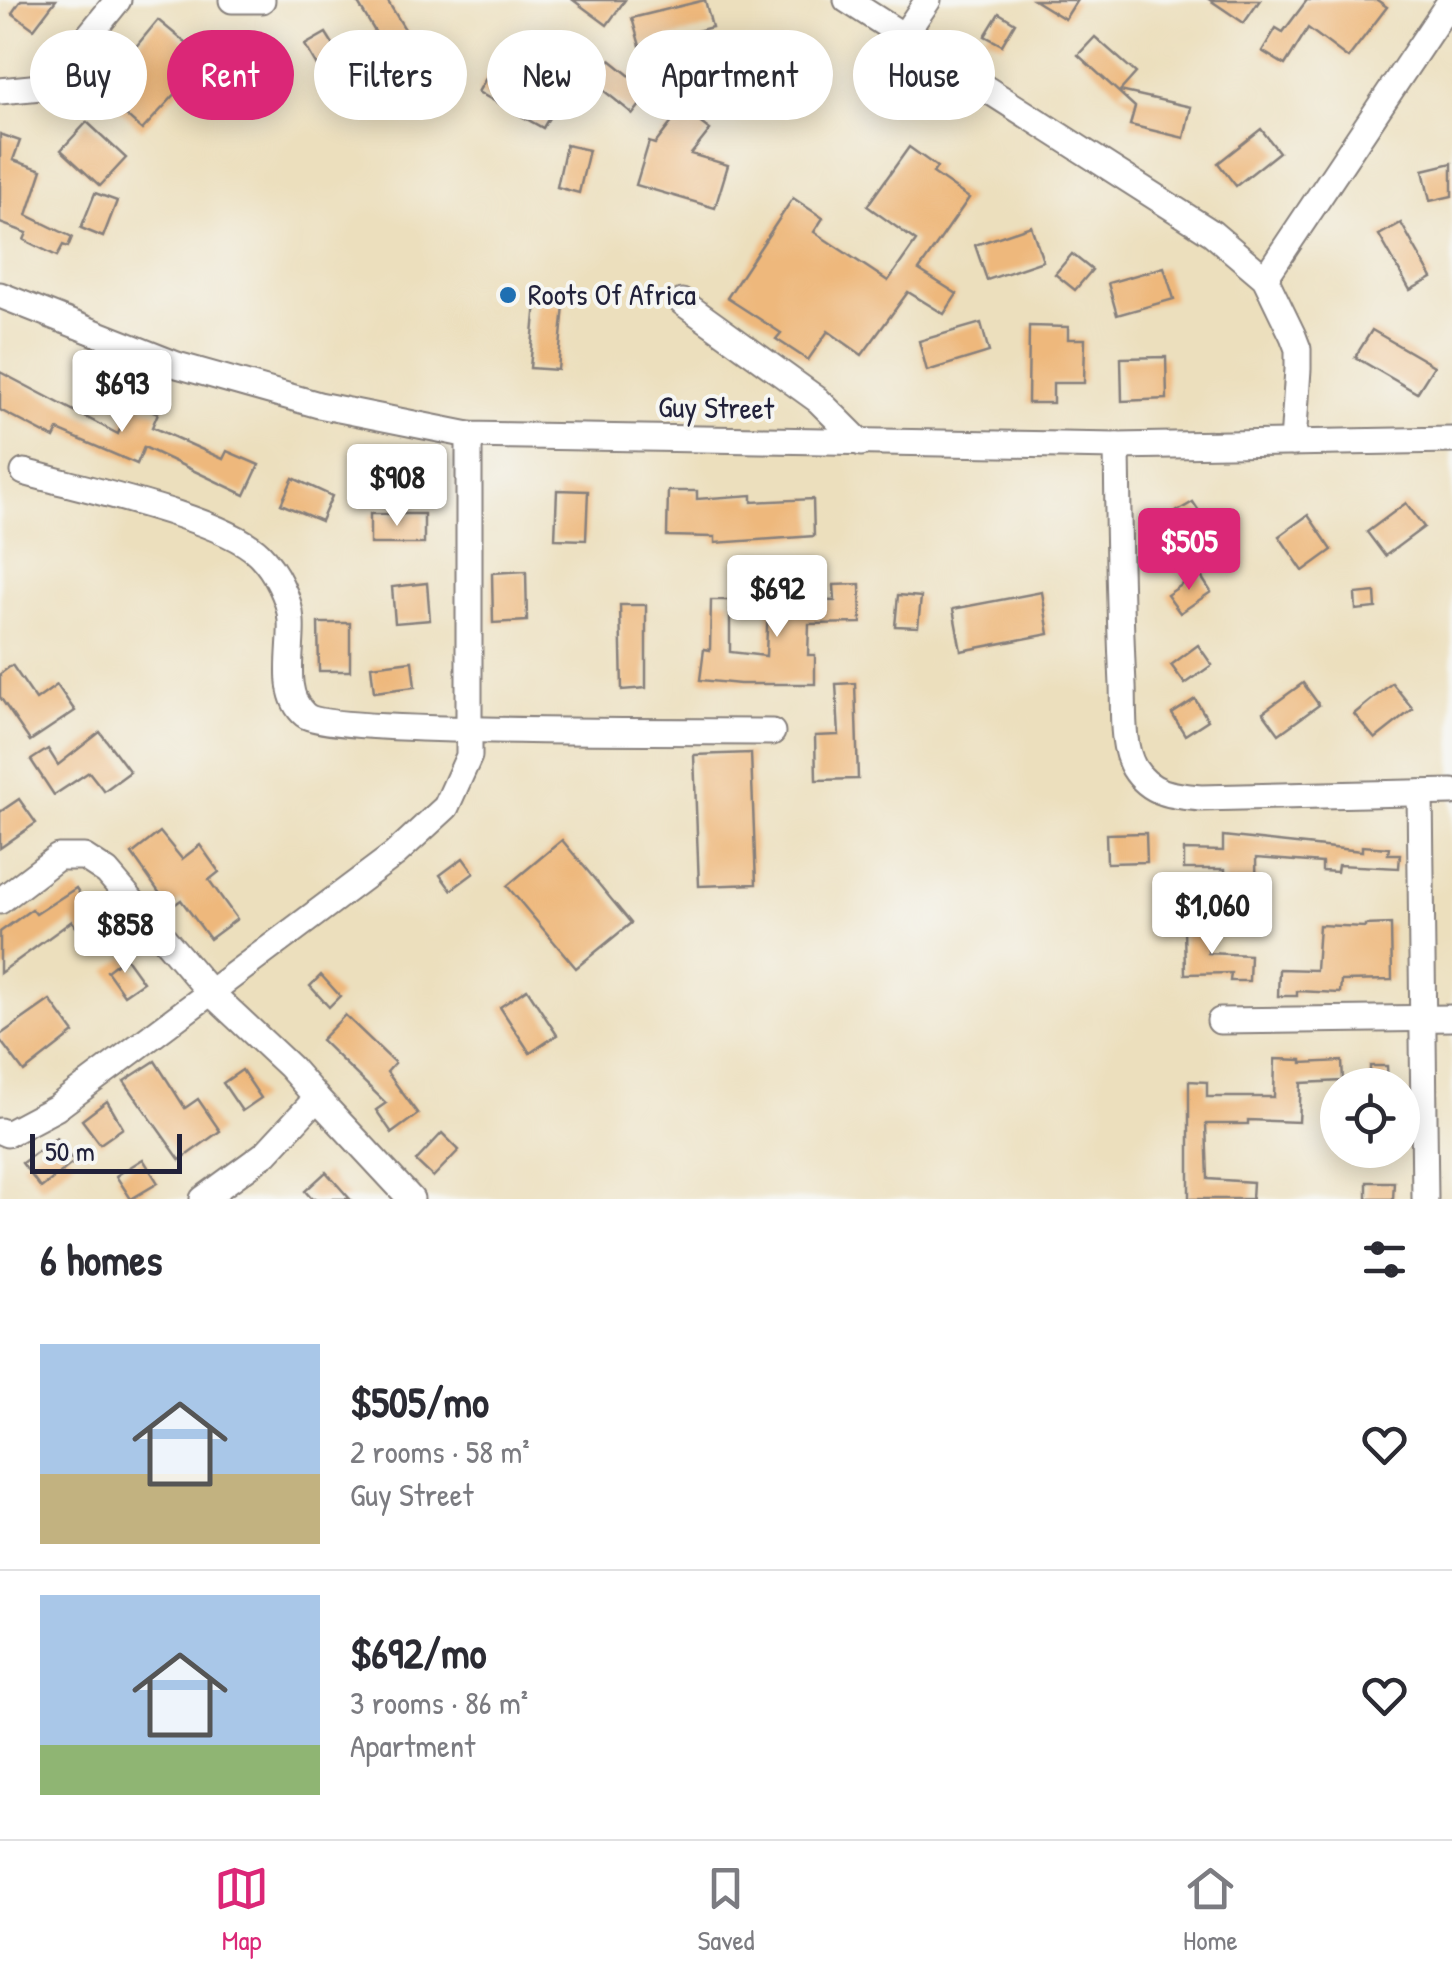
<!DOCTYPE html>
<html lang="en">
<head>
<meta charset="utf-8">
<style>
	body { margin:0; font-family:"Patrick Hand",sans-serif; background:#f2f2f3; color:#2b2b33; height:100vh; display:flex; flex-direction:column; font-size:38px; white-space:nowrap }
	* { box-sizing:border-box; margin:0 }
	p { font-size:32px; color:#7c7c81 }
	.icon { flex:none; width:55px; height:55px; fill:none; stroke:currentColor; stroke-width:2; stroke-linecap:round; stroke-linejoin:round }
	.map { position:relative; height:1199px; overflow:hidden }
	.panel { display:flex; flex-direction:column; background:#fff; flex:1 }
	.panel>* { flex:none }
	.hud { position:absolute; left:30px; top:30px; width:1392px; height:90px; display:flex; gap:20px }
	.fabs { position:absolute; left:1320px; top:1068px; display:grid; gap:20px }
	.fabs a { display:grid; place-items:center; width:100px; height:100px; border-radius:50%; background:#fff; box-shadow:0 5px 25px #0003; font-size:50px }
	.scale { position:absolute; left:30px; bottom:25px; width:152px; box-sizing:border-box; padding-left:10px; border:5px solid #22223b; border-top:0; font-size:28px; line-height:35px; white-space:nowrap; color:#22223b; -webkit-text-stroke:8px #f6f6f2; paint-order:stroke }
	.price { position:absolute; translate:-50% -85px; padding:0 22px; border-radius:10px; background:#fff; color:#222; font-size:32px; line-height:65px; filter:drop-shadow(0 2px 5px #0008) }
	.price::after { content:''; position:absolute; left:50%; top:60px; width:30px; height:22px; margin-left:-15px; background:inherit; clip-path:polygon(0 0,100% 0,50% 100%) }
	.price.current { background:#db2777; color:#fff }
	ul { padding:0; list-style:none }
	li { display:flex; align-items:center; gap:30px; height:250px; padding:0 40px }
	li+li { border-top:2px solid #e1e1e2 }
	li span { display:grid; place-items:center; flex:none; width:280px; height:200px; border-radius:0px; color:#555 }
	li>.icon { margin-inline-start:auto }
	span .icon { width:120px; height:120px; fill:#fffc; stroke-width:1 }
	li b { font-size:42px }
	h2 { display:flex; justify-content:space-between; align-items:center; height:120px; padding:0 40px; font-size:42px }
	.chip { padding:0 35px; border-radius:45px; background:#fff; box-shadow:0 5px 25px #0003; font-size:35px; line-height:90px }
	.chip.current { background:#db2777; color:#fff }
	.menu { display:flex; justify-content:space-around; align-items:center; height:140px; border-top:2px solid #e1e1e2; background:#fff; font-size:28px; color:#7c7c81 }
	.menu a { display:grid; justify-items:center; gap:5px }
	.menu .current { color:#db2777 }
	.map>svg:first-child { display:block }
	.building { fill:#eeb87c }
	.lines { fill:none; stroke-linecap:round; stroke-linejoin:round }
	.minor-casing { stroke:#87807c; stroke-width:29 }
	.minor { stroke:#fff; stroke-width:25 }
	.poi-dot { fill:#1f6fb2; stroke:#f6f6f2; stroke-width:4 }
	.labels { text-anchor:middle; stroke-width:8; stroke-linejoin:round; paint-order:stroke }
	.poi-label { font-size:30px; fill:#22223b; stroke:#f6f6f2; text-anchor:start }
	.street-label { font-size:30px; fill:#22223b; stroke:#f6f6f2 }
</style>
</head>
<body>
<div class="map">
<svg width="1452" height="1199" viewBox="0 0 1452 1199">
	<rect width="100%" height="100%" fill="#f6f6f2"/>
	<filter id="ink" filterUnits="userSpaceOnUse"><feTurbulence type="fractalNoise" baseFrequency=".01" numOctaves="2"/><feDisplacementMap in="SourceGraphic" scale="20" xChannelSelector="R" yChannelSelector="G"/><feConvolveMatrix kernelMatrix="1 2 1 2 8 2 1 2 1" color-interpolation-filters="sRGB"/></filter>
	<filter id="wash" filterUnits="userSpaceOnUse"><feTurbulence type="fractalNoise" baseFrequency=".0048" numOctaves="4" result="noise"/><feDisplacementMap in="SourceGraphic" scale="40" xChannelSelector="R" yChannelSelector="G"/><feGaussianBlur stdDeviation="2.25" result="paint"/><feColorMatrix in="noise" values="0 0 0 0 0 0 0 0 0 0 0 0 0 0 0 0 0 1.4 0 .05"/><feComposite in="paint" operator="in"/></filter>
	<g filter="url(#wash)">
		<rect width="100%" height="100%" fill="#ecdfbd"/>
		<g id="blocks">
			<g class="building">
				<path d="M21,0H56L34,29L12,13Z"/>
				<path d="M356,0H387L419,52L402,61L387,35L380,40Z"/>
				<path d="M573,0H625L607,25Z"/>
				<path d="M705,0L712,27L640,46L632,18Z"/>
				<path d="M1034,0H1077L1065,19Z"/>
				<path d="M1210,0H1260L1244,23Z"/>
				<path d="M1307,0H1377L1387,7L1348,58L1308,28L1285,65L1262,51L1276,28L1283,32Z"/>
				<path d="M999,13L1015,23L1002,45L985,36Z"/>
				<path d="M158,20L210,63L186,92L181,88L142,130L103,95L141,54L134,49Z"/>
				<path d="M326,33L367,98L352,107L341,88L333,93L305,45Z"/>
				<path d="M1095,37L1136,73L1120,91L1191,107L1184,138L1130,125L1135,107L1078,55Z"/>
				<path d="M610,60L650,92L633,114L593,82Z"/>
				<path d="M492,68L557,104L543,128L478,92Z"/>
				<path d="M682,109L710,130L691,154L728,165L715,208L636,185L649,142L655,144Z"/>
				<path d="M87,122L126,158L100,186L61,150Z"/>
				<path d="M1261,129L1279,152L1236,186L1218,163Z"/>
				<path d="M0,134L20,141L13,160L42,170L27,215L72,237L68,247L63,245L57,256L24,240L27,233L0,223Z"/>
				<path d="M566,145L589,150L579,193L557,187Z"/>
				<path d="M909,147L937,167L933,173L969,198L919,270L957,294L944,314L908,292L862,355L828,331L808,360L776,339L781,333L727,298L793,198L823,218L814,232L888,281L916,241L867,206Z"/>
				<path d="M1452,163V196L1430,201L1423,170Z"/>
				<path d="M95,193L117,201L103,237L81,228Z"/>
				<path d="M1401,223L1432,278L1410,290L1379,235Z"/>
				<path d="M1031,226L1043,261L987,280L975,245Z"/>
				<path d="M1072,254L1092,270L1075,290L1055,274Z"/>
				<path d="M1164,267L1174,299L1117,315L1108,283Z"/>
				<path d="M536,303L564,305L558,370L530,368Z"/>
				<path d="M981,323L989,352L927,371L919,341Z"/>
				<path d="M1029,326L1068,327V339H1085L1084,383H1053V403H1028Z"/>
				<path d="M1372,330L1434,366L1417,393L1355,357Z"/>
				<path d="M1166,357L1167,399L1122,401L1121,358Z"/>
				<path d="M0,372L118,434L131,402L158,413L152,427L223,459L227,451L259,465L245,495L144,447L137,464L58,430L54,438L0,410Z"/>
				<path d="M293,478L332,496L321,521L281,504Z"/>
				<path d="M557,490L588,491L586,540L555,539Z"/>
				<path d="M668,491H697V499L752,495V502L813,499L814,536L715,543V537L667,536Z"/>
				<path d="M1193,502L1206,522L1188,532L1176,512Z"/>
				<path d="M1406,503L1424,527L1385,556L1367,532Z"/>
				<rect x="370" y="514" width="54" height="30"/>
				<path d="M1308,515L1332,550L1303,571L1279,536Z"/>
				<path d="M526,571L527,621L493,623L492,573Z"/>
				<path d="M1199,573L1211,592L1180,613L1167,595Z"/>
				<path d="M427,583L430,620L395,623L392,587Z"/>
				<path d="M860,584L861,623L809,624L808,655H815V684H740L700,680L704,649L710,650L711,600H730V652L766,656L768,599L835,601L834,585Z"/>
				<path d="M1042,592L1049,634L961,651L953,609Z"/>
				<path d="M1375,592L1376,608L1356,610L1355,594Z"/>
				<path d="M898,595L921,597L918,627L895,626Z"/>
				<path d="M620,605H646V688L622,690Z"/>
				<path d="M318,623H350V671H319Z"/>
				<path d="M1198,645L1212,665L1185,684L1171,665Z"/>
				<path d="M412,661L415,687L374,692L371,666Z"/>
				<path d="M12,665L36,700L57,685L75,711L30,741L0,697V674Z"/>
				<path d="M855,683L858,779L816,780L815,736L839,735L836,684Z"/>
				<path d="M1303,683L1319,705L1279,734L1263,712Z"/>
				<path d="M1392,683L1413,709L1375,739L1354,714Z"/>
				<path d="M1195,699L1208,720L1185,735L1172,714Z"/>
				<path d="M100,732L130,772L104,791L89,772L54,795L31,760L48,749L58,765Z"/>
				<path d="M751,753L756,884L699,886L694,755Z"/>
				<path d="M19,799L36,823L0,848V812Z"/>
				<path d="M160,832L182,859L200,845L219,872L209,880L237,919L210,939L181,900L170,908L132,854Z"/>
				<path d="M1146,833L1147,862L1107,863L1106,834Z"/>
				<path d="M1223,836L1362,851V846L1389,848L1388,854H1400L1399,868L1338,865L1337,872L1322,871V863L1256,858L1257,910H1225V869H1184V850L1223,851Z"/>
				<path d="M562,840L631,923L576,968L507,886Z"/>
				<path d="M463,858L474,873L451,890L440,875Z"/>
				<path d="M76,888L99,924L82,936L72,921L0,973V932L32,909L36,914Z"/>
				<path d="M1391,924L1392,980L1341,981L1340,993L1297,991V996H1278L1279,969L1316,970L1319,925L1365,927V925Z"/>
				<path d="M1184,926H1207L1208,953L1250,955L1249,981H1230L1231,973L1185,974Z"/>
				<path d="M125,957L143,982L124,995L107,971Z"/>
				<path d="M321,975L340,996L329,1007L310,986Z"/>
				<path d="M527,989L557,1035L530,1053L500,1007Z"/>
				<path d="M50,1000L74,1033L24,1072L0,1040V1035Z"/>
				<path d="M345,1015L395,1063L387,1072L418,1114L392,1133L376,1110L386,1103L321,1040Z"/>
				<path d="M1275,1059L1302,1060V1063L1342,1061L1343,1081L1301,1083L1299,1122L1248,1120V1124H1206L1208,1179L1253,1182L1252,1199H1189V1081L1207,1082V1097H1274Z"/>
				<path d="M155,1061L185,1108L198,1099L220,1131L180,1160L124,1081Z"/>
				<path d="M1370,1066H1387L1388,1085H1370Z"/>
				<path d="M242,1070L261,1098L242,1111L223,1083Z"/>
				<path d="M107,1101L123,1128L100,1144L82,1120Z"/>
				<path d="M442,1133L459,1150L433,1177L416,1161Z"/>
				<path d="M56,1138L74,1162L41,1188L22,1163Z"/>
				<path d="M143,1159L158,1183L131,1199L116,1176Z"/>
				<path d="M326,1172L350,1199H312L305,1191Z"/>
				<path d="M1367,1182H1394L1393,1199H1367Z"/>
			</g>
		</g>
	</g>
	<g filter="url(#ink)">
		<use href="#blocks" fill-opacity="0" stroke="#87807c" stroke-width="2.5"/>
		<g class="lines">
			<g class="minor-casing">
				<g id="minor">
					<path d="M232,0H262"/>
					<path d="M847,0L1212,233L1265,278L1293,336L1298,349V369L1293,443"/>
					<path d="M903,37L928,0"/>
					<path d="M0,91L41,87L61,70L118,0"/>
					<path d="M1265,278L1451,0"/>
					<path d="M0,295L177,365L319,405L469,435L1117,446L1452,440"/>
					<path d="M682,302L818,400L861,443"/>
					<path d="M1117,446C1118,526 1119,605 1123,685C1124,710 1121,746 1134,768C1150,794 1174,796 1201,798L1452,792"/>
					<path d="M24,472C80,488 221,517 259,554C275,570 290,599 291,621C293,650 280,694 305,715C329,735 714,731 772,732"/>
					<path d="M1420,793L1425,1199"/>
					<path d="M0,901L58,857H84L107,872L210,992L290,1067L317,1098L266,1153L203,1199"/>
					<path d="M1220,1021L1452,1018"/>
					<path d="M317,1098L411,1199"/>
					<path d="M0,1131L7,1134L56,1108L395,854L446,807L469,756V435"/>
				</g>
			</g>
			<use href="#minor" class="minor"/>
		</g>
	</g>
	<circle class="poi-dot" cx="508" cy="295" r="10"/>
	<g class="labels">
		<g class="poi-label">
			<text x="528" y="305">Roots Of Africa</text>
		</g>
		<g class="street-label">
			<text transform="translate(716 408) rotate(1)" y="10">Guy Street</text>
		</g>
	</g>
</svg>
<div class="fabs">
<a><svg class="icon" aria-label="locate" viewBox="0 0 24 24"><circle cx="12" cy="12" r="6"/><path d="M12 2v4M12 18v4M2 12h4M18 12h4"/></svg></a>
</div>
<div class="scale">50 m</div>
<b class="price" style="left:122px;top:435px">$693</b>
<b class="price" style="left:397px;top:529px">$908</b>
<b class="price current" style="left:1189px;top:593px">$505</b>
<b class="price" style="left:777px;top:640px">$692</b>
<b class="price" style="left:1212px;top:957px">$1,060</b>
<b class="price" style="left:125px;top:976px">$858</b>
<div class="hud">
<a class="chip">Buy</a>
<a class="chip current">Rent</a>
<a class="chip">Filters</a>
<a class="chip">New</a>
<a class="chip">Apartment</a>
<a class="chip">House</a>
</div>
</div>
<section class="panel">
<h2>6 homes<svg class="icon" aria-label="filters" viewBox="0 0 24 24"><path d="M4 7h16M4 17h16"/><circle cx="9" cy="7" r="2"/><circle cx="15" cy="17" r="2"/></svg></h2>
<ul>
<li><span style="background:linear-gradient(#a9c7e8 65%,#c2b280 0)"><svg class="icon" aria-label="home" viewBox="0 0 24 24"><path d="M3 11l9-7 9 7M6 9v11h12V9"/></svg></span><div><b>$505/mo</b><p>2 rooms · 58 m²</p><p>Guy Street</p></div><svg class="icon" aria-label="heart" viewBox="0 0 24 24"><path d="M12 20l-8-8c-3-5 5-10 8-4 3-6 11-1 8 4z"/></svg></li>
<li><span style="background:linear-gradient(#a9c7e8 75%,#8fb573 0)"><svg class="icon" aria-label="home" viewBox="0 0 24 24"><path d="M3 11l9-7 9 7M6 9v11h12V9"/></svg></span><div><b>$692/mo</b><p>3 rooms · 86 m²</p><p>Apartment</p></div><svg class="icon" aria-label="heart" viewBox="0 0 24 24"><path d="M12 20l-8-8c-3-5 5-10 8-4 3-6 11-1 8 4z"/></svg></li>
</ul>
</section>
<nav class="menu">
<a class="current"><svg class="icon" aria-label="map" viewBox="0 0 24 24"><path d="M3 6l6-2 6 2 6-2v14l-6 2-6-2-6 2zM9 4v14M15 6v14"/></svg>Map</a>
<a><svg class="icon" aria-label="saved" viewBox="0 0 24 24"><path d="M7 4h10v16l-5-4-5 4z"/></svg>Saved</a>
<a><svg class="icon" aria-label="home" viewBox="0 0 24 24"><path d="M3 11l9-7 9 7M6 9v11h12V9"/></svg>Home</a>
</nav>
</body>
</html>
